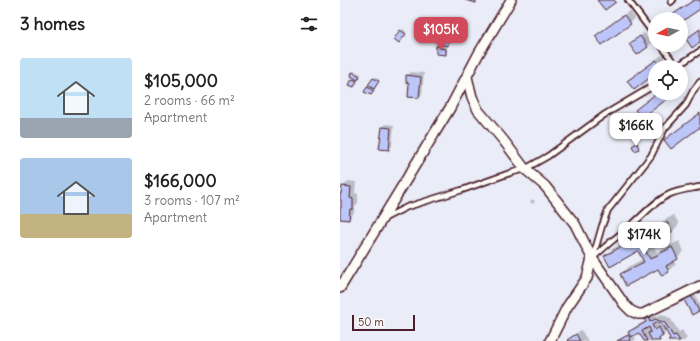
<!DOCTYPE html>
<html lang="en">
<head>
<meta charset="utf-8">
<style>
	body { margin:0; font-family:Delius,sans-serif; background:#f6f6f6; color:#202124; height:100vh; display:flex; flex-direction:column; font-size:15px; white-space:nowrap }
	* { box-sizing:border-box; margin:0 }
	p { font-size:13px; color:#757577 }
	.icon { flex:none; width:22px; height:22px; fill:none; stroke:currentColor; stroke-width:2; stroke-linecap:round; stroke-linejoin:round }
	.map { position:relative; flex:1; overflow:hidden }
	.sheet { display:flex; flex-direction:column; background:#fff; width:340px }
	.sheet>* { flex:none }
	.needle { width:26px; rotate:262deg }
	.tools { position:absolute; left:308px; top:12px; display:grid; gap:8px }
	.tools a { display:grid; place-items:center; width:40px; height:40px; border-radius:50%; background:#fff; box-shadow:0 2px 10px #0003; font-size:20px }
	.scale { position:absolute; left:12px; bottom:10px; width:63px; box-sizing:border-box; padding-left:4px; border:2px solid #4a1f2b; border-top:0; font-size:11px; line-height:14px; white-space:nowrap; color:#4a1f2b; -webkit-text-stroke:3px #fdfcf7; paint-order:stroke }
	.price { position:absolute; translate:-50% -34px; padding:0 9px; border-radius:8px; background:#fff; color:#222; font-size:13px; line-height:26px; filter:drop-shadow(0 1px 2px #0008) }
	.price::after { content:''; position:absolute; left:50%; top:24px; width:12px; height:9px; margin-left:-6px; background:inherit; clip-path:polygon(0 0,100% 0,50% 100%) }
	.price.active { background:#d1495b; color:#fff }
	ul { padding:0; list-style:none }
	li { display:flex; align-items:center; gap:12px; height:100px; padding:0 20px }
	li span { display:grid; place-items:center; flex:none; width:112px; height:80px; border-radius:4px; color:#555 }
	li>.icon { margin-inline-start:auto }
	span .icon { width:48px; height:48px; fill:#fffc; stroke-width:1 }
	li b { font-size:17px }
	h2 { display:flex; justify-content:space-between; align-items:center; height:48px; padding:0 20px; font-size:17px }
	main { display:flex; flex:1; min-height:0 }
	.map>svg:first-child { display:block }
	.shadow { fill:#0003 }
	.building { fill:#bdc6f8; stroke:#4a1f2b }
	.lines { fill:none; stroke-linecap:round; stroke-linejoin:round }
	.lane-casing { stroke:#4a1f2b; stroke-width:8 }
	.street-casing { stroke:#4a1f2b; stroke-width:12 }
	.lane { stroke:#fdfcf7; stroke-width:4.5 }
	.street { stroke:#fdfcf7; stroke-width:9 }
</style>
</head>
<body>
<main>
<section class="sheet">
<h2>3 homes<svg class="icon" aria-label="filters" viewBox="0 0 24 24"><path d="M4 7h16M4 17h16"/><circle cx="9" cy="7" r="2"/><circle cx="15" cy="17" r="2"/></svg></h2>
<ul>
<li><span style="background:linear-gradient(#bfe0f5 75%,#9aa5b1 0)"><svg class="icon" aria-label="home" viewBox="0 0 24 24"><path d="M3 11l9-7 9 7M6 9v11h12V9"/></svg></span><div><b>$105,000</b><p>2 rooms · 66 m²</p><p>Apartment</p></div></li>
<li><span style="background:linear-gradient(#a9c7e8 70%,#c2b280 0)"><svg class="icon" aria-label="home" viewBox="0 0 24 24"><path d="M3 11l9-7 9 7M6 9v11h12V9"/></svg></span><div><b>$166,000</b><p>3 rooms · 107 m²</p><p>Apartment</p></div></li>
</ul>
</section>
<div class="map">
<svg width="360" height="341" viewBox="0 0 360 341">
	<rect width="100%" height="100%" fill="#eaecf7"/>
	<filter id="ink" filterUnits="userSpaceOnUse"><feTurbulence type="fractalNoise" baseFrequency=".025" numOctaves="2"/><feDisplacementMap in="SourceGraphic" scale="8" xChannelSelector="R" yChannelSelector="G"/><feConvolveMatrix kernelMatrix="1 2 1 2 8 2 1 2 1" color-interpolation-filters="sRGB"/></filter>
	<g filter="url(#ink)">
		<g class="shadow">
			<path d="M290,11L295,18L290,23L256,36L262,31Z"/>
			<path d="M105,18L111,19L110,32H112L111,42L108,45L99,32L101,30L102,21Z"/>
			<path d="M63,29L66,32L60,40L55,39Z"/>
			<path d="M304,33L311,43L297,54L294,41Z"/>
			<path d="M98,45H101V47H107V52L106,54L97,46Z"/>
			<path d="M322,55L327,62L323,67H315V73L288,81L294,76Z"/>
			<path d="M14,71L21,74L14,86L11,84L15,77L13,73Z"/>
			<path d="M71,72L84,73L82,94L79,97L67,76Z"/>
			<path d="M35,77L39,80L34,88L35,89L33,93L26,91Z"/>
			<path d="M341,79L345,83L341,87Z"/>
			<path d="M46,124L54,125L52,146L49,149L43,127Z"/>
			<path d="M8,181L16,182L15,193L18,194V203L15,206L14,213L9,219L0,212V207L2,205V199H0V193L2,190L3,187Z"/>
			<path d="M193,199L195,202L192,204L190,201Z"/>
			<path d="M334,215L339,224L332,232L312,243L317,252L339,241L344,251L337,258L334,260L336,264L328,271L319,268L281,274L288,267L303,259L298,250L265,257L272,249Z"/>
			<path d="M354,292L359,303L360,302V309L358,311L344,298Z"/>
			<path d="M312,310L316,317L321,314L330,318L339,332L342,330L347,338L344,341H329L331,338L327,331L324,333L325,335L318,341H305L299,331L293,335L296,339L294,341H276L290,333L289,332L295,327L306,321L304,317Z"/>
			<path d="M241,330L248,341H229L228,340L234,335Z"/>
		</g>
		<g class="building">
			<path d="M125,0H136V3Z"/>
			<path d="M257,0H274L276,2L265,10Z"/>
			<path d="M354,0H360V9L341,22V19H335L332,15Z"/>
			<path d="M284,15L291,24L262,45L255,36Z"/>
			<path d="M101,21L108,22L107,35H109L108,46L101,45V43H97L98,32H100Z"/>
			<path d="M360,29V42L352,48L346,39Z"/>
			<path d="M60,30L66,34L59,43L54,39Z"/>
			<path d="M300,36L308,47L297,55L289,44Z"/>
			<path d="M96,46H100V48L106,49V55L96,54Z"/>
			<path d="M316,60L322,67H315V74L294,90L287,81Z"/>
			<path d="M12,72L20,76L18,80L11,76Z"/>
			<path d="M66,75L81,77L79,98L68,97L69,83L66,82Z"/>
			<path d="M33,78L39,81L34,89L28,85Z"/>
			<path d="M12,79L17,81L14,87L9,85Z"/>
			<path d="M27,87L34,91L31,95L24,92Z"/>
			<path d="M317,93H335L302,118L295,110Z"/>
			<path d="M360,113V127L331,149L324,140Z"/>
			<path d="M42,127L51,128L49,150L39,149Z"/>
			<path d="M297,143L299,149L295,151L292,146Z"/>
			<path d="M2,186L11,187L10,198L13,199V209H10L9,220L0,219V208H1V200H0V194H1Z"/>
			<path d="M327,222L332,232L304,248L310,259L332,247L338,259L326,266L329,272L322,276L318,269L286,286L280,274L304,262L298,251L270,267L264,256Z"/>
			<path d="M350,294L359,311L352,315L343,298Z"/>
			<path d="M307,315L310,322L315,319L325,323L333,336L336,335L340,341H328V340L330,338L322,325L317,322L312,325L315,330L319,327L323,336L319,338L320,341H312L308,333L311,332L309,327L302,331L307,341H304L299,333L291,337L288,332L306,322L303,317Z"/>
			<path d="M236,334L240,341H228L227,340Z"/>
			<path d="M288,335L291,341H277Z"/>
		</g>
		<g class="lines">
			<g class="lane-casing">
				<g id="lane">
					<path d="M288,0L315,36"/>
					<path d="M331,2L333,0"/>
					<path d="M321,45L337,67"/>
					<path d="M336,67L360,51"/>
					<path d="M45,218L67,207L122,190L170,173L185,169L208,156L264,115L308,89L315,83"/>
					<path d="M253,257L262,226L268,210L311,156L325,128L346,105L353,91L360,82"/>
					<path d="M254,257C265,246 277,237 289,227C303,216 314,201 330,194C339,190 350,189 360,187"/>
				</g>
			</g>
			<g class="street-casing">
				<g id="street">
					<path d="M127,77L132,97L138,110L164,141L185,169L205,186L235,224L252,258L284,304L291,311L298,314H303L360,286"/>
					<path d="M0,288L110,108L139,53L171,0"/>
					<path d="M210,341L227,307L247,278L252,258"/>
				</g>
			</g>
			<use href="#lane" class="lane"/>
			<use href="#street" class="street"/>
		</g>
	</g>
</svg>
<div class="tools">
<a><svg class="needle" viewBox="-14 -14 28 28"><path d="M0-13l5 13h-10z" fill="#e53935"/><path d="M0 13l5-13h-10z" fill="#757577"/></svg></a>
<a><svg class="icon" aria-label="locate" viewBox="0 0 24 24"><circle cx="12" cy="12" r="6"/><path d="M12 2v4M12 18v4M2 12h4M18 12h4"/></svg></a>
</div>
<div class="scale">50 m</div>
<b class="price active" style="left:101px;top:51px">$105K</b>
<b class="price" style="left:296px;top:147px">$166K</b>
<b class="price" style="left:304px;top:256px">$174K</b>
</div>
</main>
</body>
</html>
